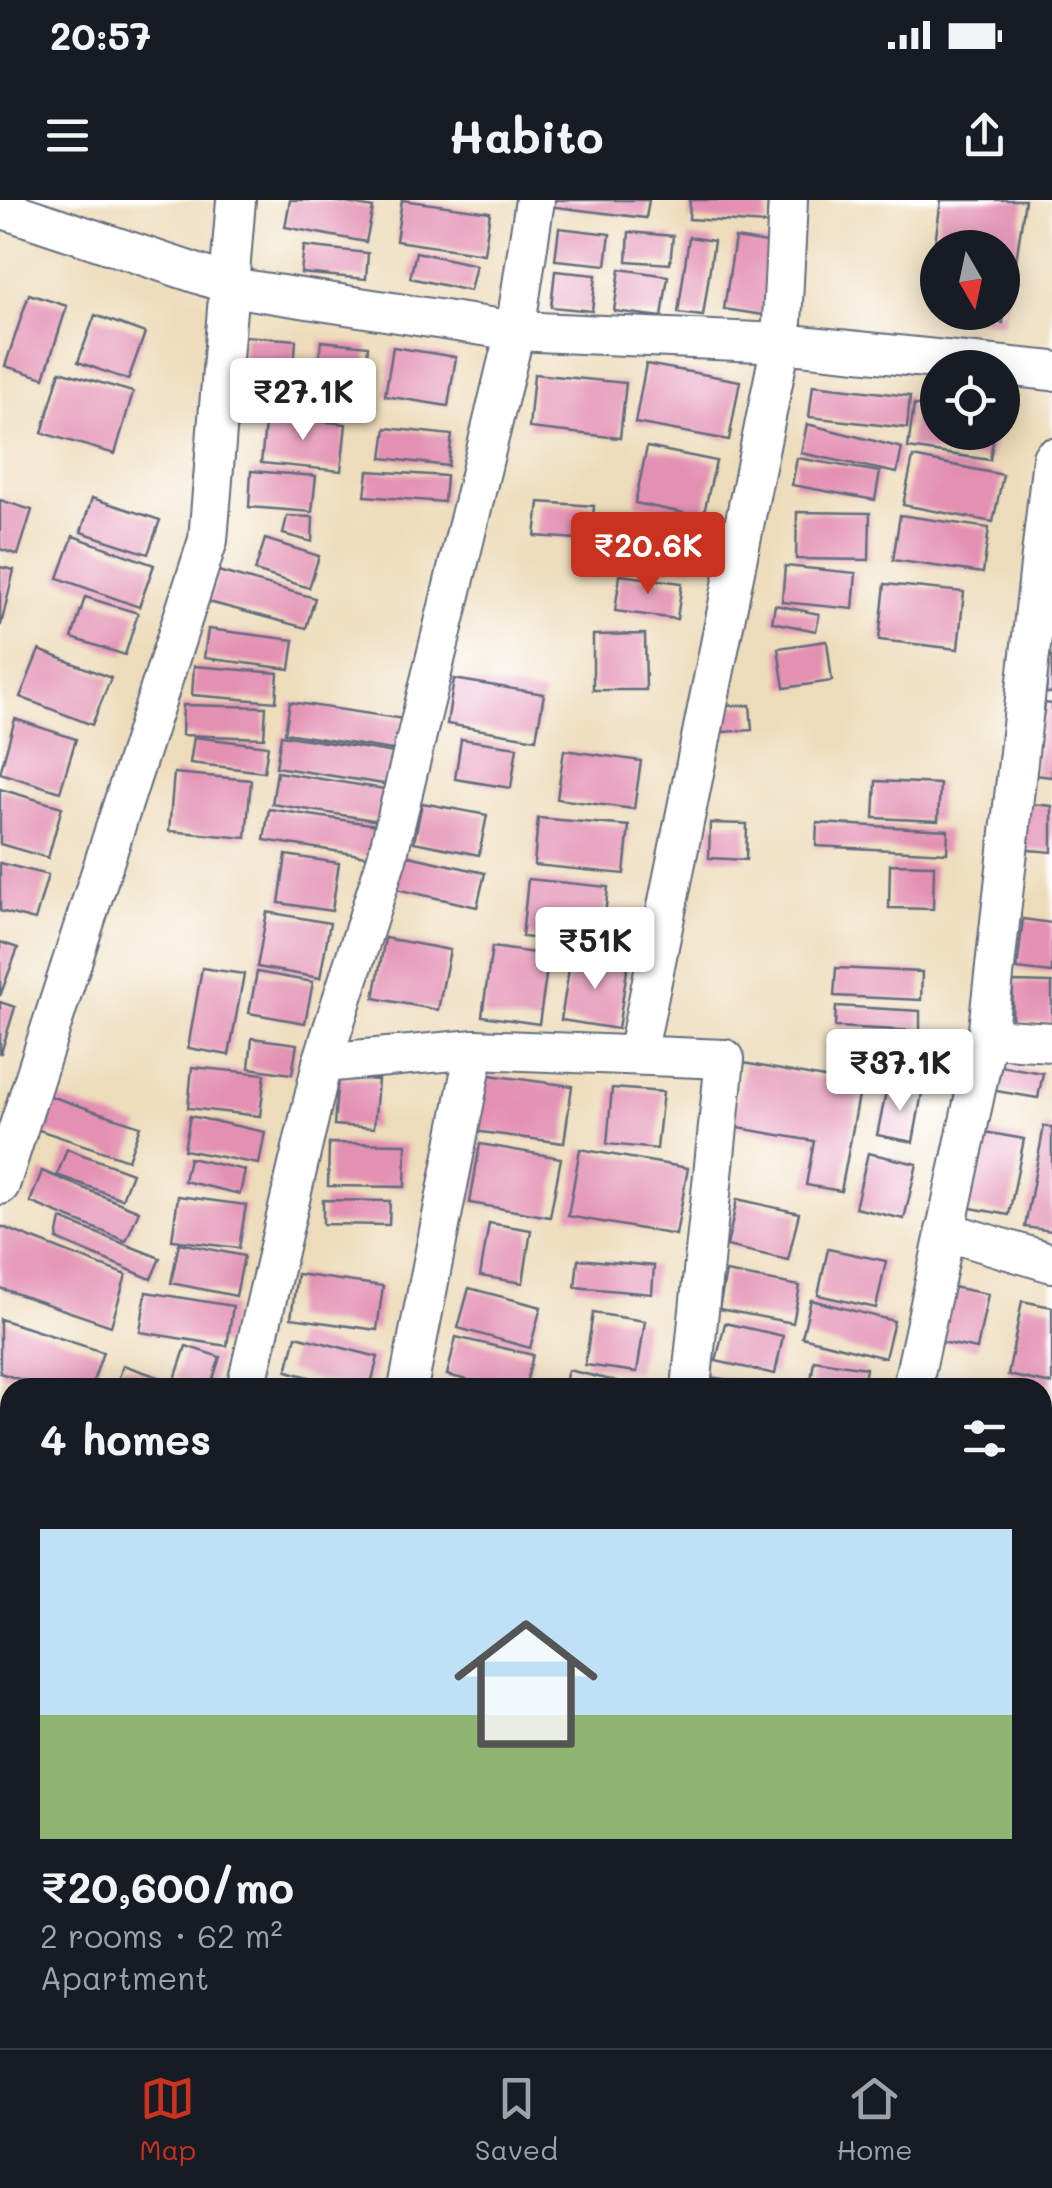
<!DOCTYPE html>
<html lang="en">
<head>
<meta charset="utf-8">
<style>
	body { margin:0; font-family:Mali,sans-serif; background:#242831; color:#f1f3f6; height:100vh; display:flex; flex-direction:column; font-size:38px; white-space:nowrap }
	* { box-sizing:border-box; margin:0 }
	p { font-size:32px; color:#9ea1a6 }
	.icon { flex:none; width:55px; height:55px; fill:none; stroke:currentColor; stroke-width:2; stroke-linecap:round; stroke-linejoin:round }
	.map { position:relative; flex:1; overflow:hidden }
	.details { position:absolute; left:0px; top:1178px; width:1052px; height:672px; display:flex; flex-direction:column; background:#171b24; border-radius:30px 30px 0 0; box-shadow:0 5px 25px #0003 }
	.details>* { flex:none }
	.needle { width:65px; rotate:171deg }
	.buttons { position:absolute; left:920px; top:30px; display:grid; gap:20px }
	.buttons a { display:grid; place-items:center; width:100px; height:100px; border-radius:50%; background:#171b24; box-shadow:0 5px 25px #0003; font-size:50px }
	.price { position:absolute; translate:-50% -85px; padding:0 22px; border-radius:10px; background:#fff; color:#222; font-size:32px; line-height:65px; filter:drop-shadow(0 2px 5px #0008) }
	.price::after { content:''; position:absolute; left:50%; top:60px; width:30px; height:22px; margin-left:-15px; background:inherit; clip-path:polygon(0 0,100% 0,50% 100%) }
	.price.active { background:#c8321e; color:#fff }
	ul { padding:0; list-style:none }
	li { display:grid; align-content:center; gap:20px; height:530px; padding:0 40px }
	li span { display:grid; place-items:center; height:310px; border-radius:0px; color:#555 }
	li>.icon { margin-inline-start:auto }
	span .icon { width:180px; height:180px; fill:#fffc; stroke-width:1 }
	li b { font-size:42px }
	h2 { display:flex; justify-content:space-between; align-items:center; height:120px; padding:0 40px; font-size:42px }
	.status { display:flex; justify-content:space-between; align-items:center; height:70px; padding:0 50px; background:#171b24; direction:ltr }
	.status svg { height:28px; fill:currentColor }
	header { display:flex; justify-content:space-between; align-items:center; height:130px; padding:0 40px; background:#171b24; font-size:45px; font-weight:700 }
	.menu { display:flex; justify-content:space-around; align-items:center; height:140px; border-top:2px solid #363941; background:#171b24; font-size:28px; color:#9ea1a6 }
	.menu a { display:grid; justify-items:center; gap:5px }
	.menu .active { color:#c8321e }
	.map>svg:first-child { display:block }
	.building { fill:#e390b2 }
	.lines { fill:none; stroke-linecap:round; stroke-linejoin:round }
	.minor-casing { stroke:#646c7e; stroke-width:42 }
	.minor { stroke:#fff; stroke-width:38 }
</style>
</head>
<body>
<div class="status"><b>20:57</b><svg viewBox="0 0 49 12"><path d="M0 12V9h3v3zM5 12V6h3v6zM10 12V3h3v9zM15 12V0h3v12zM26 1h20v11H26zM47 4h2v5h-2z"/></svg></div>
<header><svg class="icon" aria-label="menu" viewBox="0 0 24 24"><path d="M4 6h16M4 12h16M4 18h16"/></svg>Habito<svg class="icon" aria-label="share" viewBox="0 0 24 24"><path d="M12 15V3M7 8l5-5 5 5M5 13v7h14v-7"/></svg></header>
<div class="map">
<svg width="1052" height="1848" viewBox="0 0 1052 1848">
	<rect width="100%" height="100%" fill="#fff"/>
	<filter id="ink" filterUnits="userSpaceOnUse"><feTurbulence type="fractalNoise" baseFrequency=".01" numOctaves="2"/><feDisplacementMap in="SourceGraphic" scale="20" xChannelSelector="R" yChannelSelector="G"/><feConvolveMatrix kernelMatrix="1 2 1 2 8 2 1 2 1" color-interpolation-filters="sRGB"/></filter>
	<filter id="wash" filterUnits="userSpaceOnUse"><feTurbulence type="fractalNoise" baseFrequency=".0048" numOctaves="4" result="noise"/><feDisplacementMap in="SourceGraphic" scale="40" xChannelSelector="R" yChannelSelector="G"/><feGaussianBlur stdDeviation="2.25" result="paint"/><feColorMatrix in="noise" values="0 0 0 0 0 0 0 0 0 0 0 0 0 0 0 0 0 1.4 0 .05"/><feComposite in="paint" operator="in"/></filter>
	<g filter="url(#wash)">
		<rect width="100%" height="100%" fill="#eddcba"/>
		<g id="blocks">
			<g class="building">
				<path d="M290,0H330L373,8L366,42L285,27Z"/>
				<path d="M402,0L490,12L484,54L396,41Z"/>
				<path d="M548,0H649L646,18L547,6Z"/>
				<path d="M690,0H768L767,24L689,19Z"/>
				<path d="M941,0H1025L1016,61L1002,59V48L934,50Z"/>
				<path d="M559,28L610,34L606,65L555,60Z"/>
				<path d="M629,32L673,36L670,64L627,61Z"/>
				<path d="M689,37L714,41L703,116L678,113Z"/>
				<path d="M735,38L774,44L763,115L724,109Z"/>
				<path d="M304,46L368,53L366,79L301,73Z"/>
				<path d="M416,52L476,65L470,91L410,78Z"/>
				<path d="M620,69L668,76L662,117L614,111Z"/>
				<path d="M555,71L596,75L592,111L551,107Z"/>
				<path d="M1002,82L1009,83L1003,123L947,115L1003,112Z"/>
				<path d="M29,94L67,106L44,178L5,166Z"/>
				<path d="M95,115L145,133L128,180L78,162Z"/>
				<path d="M244,136L296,140L292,197L240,193Z"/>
				<path d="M321,141L368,146L363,201L316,197Z"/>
				<path d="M393,147L456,157L448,206L385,196Z"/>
				<path d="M646,164L740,181L729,240L635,223Z"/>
				<path d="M60,171L133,192L115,254L42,233Z"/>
				<path d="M534,174L626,183L620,238L529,228Z"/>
				<path d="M813,185L910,196L907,228L809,217Z"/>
				<path d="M914,205L938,208V232H994L990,260L908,248Z"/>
				<path d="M266,215L346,224L341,271L261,263Z"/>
				<path d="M807,224L902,248L897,273L801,253Z"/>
				<path d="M386,228L452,235L448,266L382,258Z"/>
				<path d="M647,247L716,261L703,317L635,303Z"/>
				<path d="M913,257L1003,275L993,322L903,305Z"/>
				<path d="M797,258L880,272L875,300L792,285Z"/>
				<path d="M251,271L316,276L312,312L249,307Z"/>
				<path d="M368,271L446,276L444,302L365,296Z"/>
				<path d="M92,298L160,320L148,354L81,332Z"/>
				<path d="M0,300L32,310L18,355L0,349Z"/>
				<path d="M539,302L594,306L591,340L535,336Z"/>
				<path d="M797,312L870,313L869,360L796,359Z"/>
				<path d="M635,315L697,324L692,367L630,359Z"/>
				<path d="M900,315L989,328L983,373L893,360Z"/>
				<path d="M287,316L313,317L312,342L283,334Z"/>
				<path d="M73,336L154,365L139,407L58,378Z"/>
				<path d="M265,339L319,356L309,388L255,371Z"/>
				<path d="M785,366L856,373L853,409L782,402Z"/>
				<path d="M0,367L14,370L1,425H0Z"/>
				<path d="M218,371L315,398L306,428L209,402Z"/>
				<path d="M620,375L682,383L677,419L615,411Z"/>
				<path d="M885,384L964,392L958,449L879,440Z"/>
				<path d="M85,397L138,413L125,455L72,438Z"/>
				<path d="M775,405L819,414L816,431L772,422Z"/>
				<path d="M208,429L294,440L290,469L204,458Z"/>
				<path d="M645,434L646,490H593V435Z"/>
				<path d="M827,441L832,481L784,488L778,448Z"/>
				<path d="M39,450L111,478L92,525L20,497Z"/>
				<path d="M1049,457H1052V493H1046Z"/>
				<path d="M194,466L278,473L276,502L192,495Z"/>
				<path d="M454,479L544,494L536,539L447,524Z"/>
				<path d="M290,502L404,519L399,551L285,533Z"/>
				<path d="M1045,503L1052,504V577L1034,575Z"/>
				<path d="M183,505L266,507L264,538L182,535Z"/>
				<path d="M750,505L752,530L723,532L721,506Z"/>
				<path d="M15,519L76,539L60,592L0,573Z"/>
				<path d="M281,535L395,553L390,585L276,567Z"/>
				<path d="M194,537L268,546L264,572L190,563Z"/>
				<path d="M461,539L517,547L511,588L455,579Z"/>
				<path d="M564,550L641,561L634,609L557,599Z"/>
				<path d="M277,572L391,590L386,622L272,604Z"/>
				<path d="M174,573L251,580L246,638L169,631Z"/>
				<path d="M876,581L940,584L938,621L874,618Z"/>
				<path d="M0,589L62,607L48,658L0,644Z"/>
				<path d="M422,603L487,615L479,655L414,642Z"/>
				<path d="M1020,603L1052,606V652L1017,649Z"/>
				<path d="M269,609L384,626L379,658L264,640Z"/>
				<path d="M538,618L629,626L624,674L534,665Z"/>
				<path d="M710,623L747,624L746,660L709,658Z"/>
				<path d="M817,623L948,630L947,653L816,646Z"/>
				<path d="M400,654L485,673L477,707L392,688Z"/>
				<path d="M286,655L339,663L332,711L279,703Z"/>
				<path d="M0,663L48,675L35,720L0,711Z"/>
				<path d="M890,664L934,665L933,709L889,708Z"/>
				<path d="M528,679L608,687L602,745L522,737Z"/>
				<path d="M267,712L330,723L320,778L257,767Z"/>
				<path d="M1023,719L1052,723V773L1017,769Z"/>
				<path d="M385,738L450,750L438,810L374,798Z"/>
				<path d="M0,742L18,748L0,796Z"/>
				<path d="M492,747L549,755L539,824L482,816Z"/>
				<path d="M571,756L628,764L618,829L561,820Z"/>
				<path d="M202,768L244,774L229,855L188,848Z"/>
				<path d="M836,768L922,772L921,800L834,796Z"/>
				<path d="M257,772L313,782L305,823L249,813Z"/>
				<path d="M1013,782L1052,783V823L1012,822Z"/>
				<path d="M0,802L15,807L1,853H0Z"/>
				<path d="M836,806L920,811V831L835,827Z"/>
				<path d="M252,838L297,844L292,874L249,868Z"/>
				<path d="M744,863L861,885L841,991L806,985L814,941L732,927Z"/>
				<path d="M989,864L1043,873L1038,898L984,889Z"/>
				<path d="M192,867L265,874L260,916L188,908Z"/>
				<path d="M481,874L572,886L564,943L473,931Z"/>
				<path d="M338,877L378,880L374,928L334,925Z"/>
				<path d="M887,887L922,893L913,942L877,935Z"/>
				<path d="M612,888L663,892L657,949L607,944Z"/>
				<path d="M41,893L140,926L128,960L30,927Z"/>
				<path d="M190,916L265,932L259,964L184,950Z"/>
				<path d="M1044,926L1052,928V1031L1025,1027Z"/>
				<path d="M974,930L1024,939L1009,1015L960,1006Z"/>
				<path d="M329,943L406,944L405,987L328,986Z"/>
				<path d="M480,944L561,958L550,1017L470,1003Z"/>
				<path d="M67,949L132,973L122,999L57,975Z"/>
				<path d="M580,949L688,968L676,1035L568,1016Z"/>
				<path d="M868,953L917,964L904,1019L855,1008Z"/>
				<path d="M189,958L245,970L240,994L184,981Z"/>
				<path d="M42,971L139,1011L126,1041L30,1002Z"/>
				<path d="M178,996L246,1005L239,1048L172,1040Z"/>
				<path d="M737,999L799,1013L788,1060L727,1046Z"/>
				<path d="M323,1000L390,1001L389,1025L323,1024Z"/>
				<path d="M61,1019L160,1058L151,1079L57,1039Z"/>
				<path d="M489,1023L531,1030L523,1083L480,1076Z"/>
				<path d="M0,1026L126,1075L111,1126L0,1088Z"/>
				<path d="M179,1043L244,1056L236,1096L171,1083Z"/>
				<path d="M828,1049L886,1061L876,1108L818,1095Z"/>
				<path d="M578,1059L654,1066L652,1094L575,1087Z"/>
				<path d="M726,1072L800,1086L793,1123L719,1109Z"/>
				<path d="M297,1074L383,1086L377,1130L291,1118Z"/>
				<path d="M947,1086L988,1094L977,1149L936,1141Z"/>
				<path d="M469,1088L541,1107L530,1148L458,1128Z"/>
				<path d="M146,1092L233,1106L227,1146L140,1132Z"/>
				<path d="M811,1100L894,1121L885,1158L802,1137Z"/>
				<path d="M1022,1101L1052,1107V1184L1008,1175Z"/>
				<path d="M593,1113L645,1121L637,1172L585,1165Z"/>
				<path d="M0,1119L103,1152L91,1188H46L0,1173Z"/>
				<path d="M725,1123L783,1136L775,1174L716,1161Z"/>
				<path d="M296,1136L378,1157L370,1188H348L287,1171Z"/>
				<path d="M456,1137L533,1155L525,1188H501L447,1175Z"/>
				<path d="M186,1146L220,1157L210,1188L175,1179Z"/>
				<path d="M814,1160L866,1168L863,1188H810Z"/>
				<path d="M123,1165L188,1187V1188H116Z"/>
				<path d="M568,1170L637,1186V1188H564Z"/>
				<path d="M702,1176L766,1185V1188H700Z"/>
				<path d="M1042,1217L1052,1218V1278L1047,1304L1042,1303Z"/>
				<path d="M3,1281L10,1284V1318L0,1314Z"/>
				<path d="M1042,1378L1052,1379V1417L1044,1454Z"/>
				<path d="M1042,1489L1051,1490L1045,1528L1042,1527Z"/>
				<path d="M0,1526L10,1530V1575L0,1571Z"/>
				<path d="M1052,1531V1570L1042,1568Z"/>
				<path d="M0,1608L10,1611V1652L4,1667L0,1665Z"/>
				<path d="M1042,1636L1052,1637L1045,1681H1042Z"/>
				<path d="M10,1709V1749L0,1745V1730Z"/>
				<path d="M1042,1751L1052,1753V1828L1042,1826Z"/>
				<path d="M0,1769L10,1773V1820L0,1816Z"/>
				<path d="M0,1827L10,1830V1840H36L57,1848H0Z"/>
				<path d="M204,1840H263L260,1848H223Z"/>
				<path d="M293,1840H354L373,1848H290Z"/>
				<path d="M464,1840H507L525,1848H460Z"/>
				<path d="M784,1840H810L826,1848H780Z"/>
			</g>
		</g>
	</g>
	<g filter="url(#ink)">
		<use href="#blocks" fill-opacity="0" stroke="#646c7e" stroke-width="2.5"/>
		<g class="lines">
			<g class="minor-casing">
				<g id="minor">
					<path d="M0,8L243,89L515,131L781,143L1052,171"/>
					<path d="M987,838L1052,842"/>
					<path d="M637,855L781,143L788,0"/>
					<path d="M322,863L475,849L725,859L691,1188"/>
					<path d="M0,985L208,340L236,0"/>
					<path d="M945,1031L1052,1063"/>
					<path d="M246,1188L322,863L387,658L515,131L535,0"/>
					<path d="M408,1188L475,849"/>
					<path d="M912,1188L987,838L1052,258"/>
					<path d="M1042,1341L1052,1343"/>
					<path d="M0,1377L9,1349"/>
					<path d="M1042,1596L1052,1598"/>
					<path d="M959,1840L987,1848"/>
					<path d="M103,1848L107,1840"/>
					<path d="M429,1848L432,1840"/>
					<path d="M766,1848L769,1840"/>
					<path d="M927,1848L929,1840"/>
				</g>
			</g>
			<use href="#minor" class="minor"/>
		</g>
	</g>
</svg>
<div class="buttons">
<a><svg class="needle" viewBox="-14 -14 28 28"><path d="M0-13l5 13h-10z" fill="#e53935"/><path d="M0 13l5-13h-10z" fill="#9ea1a6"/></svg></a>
<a><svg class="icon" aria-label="locate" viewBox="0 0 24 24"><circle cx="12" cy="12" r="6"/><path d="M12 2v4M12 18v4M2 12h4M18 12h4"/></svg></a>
</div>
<b class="price" style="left:303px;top:243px">₹27.1K</b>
<b class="price active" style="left:648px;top:397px">₹20.6K</b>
<b class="price" style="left:595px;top:792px">₹51K</b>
<b class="price" style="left:900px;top:914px">₹37.1K</b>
<section class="details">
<h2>4 homes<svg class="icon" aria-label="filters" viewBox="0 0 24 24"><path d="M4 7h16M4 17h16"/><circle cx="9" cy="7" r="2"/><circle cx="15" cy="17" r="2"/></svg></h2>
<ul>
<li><span style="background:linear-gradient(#bfe0f5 60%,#8fb573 0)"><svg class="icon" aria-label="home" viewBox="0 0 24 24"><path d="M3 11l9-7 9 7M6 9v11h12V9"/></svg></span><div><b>₹20,600/mo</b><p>2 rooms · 62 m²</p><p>Apartment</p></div></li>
</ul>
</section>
</div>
<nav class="menu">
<a class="active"><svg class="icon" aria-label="map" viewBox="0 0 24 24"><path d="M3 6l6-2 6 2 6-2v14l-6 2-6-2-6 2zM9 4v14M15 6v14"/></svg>Map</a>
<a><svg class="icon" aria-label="saved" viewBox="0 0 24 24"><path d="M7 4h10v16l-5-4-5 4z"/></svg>Saved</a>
<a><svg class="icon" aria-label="home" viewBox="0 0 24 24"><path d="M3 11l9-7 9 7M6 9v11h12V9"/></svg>Home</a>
</nav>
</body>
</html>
